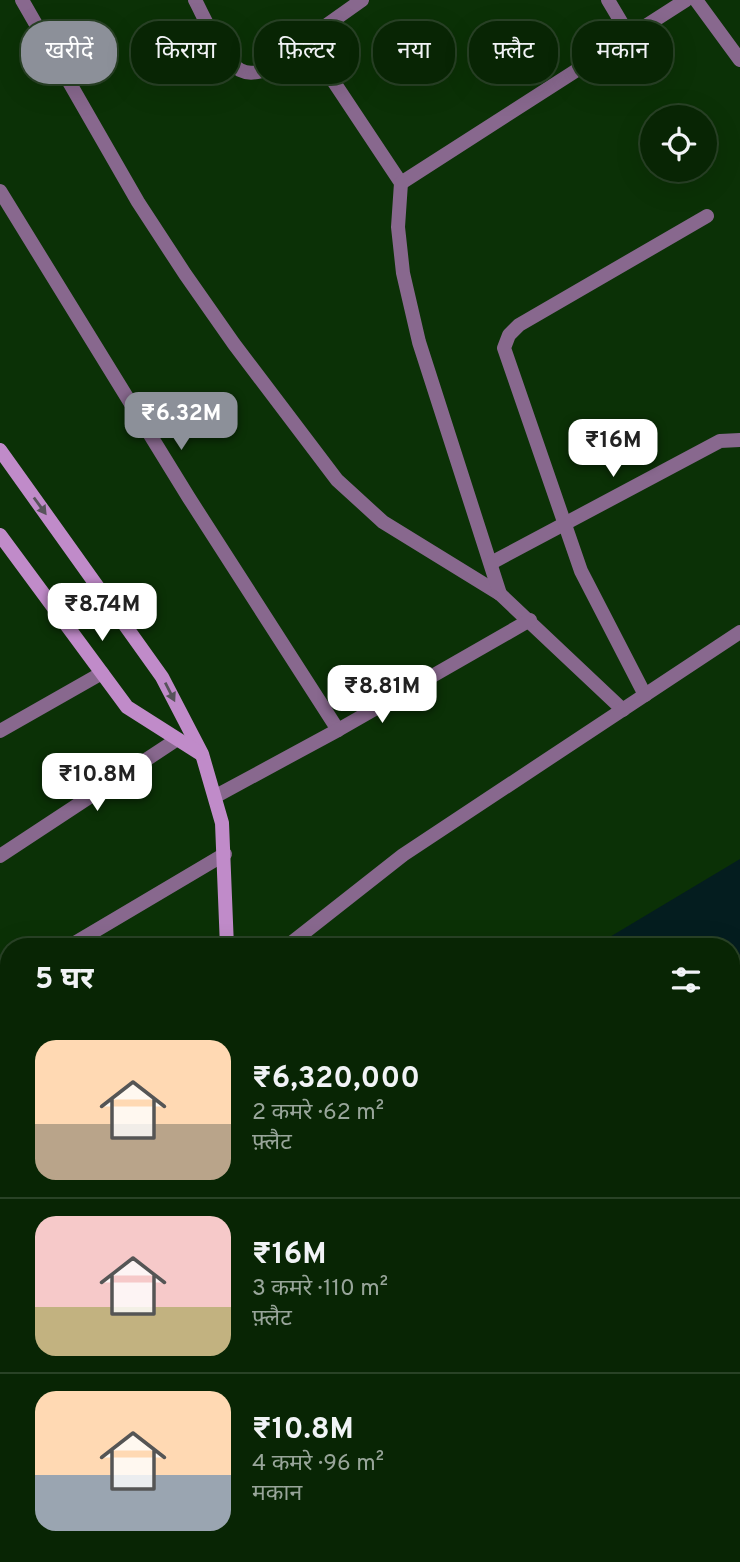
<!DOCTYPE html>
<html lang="hi">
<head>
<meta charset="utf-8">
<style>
	body { margin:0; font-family:Overpass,"Noto Sans Devanagari",sans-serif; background:#112d0e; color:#f1f3f6; height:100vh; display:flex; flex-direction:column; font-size:26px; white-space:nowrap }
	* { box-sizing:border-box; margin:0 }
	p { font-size:23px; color:#98a59a }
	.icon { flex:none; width:38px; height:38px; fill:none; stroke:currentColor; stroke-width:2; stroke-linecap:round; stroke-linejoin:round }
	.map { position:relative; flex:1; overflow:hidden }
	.details { position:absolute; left:0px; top:938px; width:740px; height:625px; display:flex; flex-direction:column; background:#082504; border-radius:28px 28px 0 0; box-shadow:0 7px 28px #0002,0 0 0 2px #294226 }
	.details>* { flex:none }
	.banner { position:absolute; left:21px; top:21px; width:698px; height:63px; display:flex; gap:14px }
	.fabs { position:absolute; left:640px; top:105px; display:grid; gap:14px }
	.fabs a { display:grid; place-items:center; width:77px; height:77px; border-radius:50%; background:#082504; box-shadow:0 7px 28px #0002,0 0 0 2px #294226; font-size:35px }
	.price { position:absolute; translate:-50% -60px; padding:0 16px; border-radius:14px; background:#fff; color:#222; font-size:23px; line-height:46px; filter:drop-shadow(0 2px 4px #0008) }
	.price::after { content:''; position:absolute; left:50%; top:42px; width:21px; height:16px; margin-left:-10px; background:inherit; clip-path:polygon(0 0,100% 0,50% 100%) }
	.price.selected { background:#8c9099; color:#fff }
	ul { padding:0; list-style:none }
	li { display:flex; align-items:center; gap:21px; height:175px; padding:0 35px }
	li+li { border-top:2px solid #294226 }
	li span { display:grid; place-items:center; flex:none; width:196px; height:140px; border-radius:21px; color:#555 }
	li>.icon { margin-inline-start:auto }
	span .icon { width:84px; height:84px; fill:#fffc; stroke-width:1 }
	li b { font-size:30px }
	h2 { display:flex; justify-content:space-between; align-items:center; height:84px; padding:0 35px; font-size:30px }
	.pill { padding:0 24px; border-radius:28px; background:#082504; box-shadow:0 7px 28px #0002,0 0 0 2px #294226; font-size:24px; line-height:63px }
	.pill.selected { background:#8c9099; color:#fff }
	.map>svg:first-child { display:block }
	.water { fill:#041d1f }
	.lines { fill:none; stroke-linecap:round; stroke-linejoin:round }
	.street { stroke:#88688e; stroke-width:14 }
	.secondary { stroke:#c08bc9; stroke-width:14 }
	.oneway { fill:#57535a }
</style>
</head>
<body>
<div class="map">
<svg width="740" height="1562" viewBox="0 0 740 1562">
	<rect width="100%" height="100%" fill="#0b3106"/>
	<path class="water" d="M740,859V1216L732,1202V947H593Z"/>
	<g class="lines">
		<g class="street">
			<path d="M22,0L138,202L185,274L234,344L337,480L383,522L500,594L623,710"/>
			<path d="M195,0C205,19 222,59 240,70C248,74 254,73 262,71L362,0"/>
			<path d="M608,0L630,37"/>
			<path d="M696,0L740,60"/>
			<path d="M306,40L401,183L398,227L403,273L419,342L500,594"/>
			<path d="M401,183L686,0"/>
			<path d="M0,191L189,498L338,730"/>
			<path d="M491,563L720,441L740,440"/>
			<path d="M645,695L581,571L504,348L509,335L519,325L707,216"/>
			<path d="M0,731L102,673"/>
			<path d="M216,796L338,730L530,620"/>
			<path d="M0,856L176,740"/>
			<path d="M68,947L225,854"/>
			<path d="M286,947L403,855L740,632"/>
			<path d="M0,988L9,983"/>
			<path d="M0,1164L9,1160"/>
			<path d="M0,1237L9,1252"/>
			<path d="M0,1467L9,1461"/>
			<path d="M732,1468L740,1461"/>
			<path d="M175,1554L179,1562"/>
			<path d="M652,1562L666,1554"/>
		</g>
		<g class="secondary">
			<path d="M0,450L162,677L202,754L222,823L227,947"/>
			<path d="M0,535L127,707L201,754"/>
			<path d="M704,1554L709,1562"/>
		</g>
	</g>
	<defs><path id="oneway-solid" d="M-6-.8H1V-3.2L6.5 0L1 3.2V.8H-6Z" transform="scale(1.75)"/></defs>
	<g class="oneway">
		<use href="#oneway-solid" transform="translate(40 506) rotate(54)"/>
		<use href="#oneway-solid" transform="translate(170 692) rotate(63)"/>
	</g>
</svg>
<div class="fabs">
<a><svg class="icon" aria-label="locate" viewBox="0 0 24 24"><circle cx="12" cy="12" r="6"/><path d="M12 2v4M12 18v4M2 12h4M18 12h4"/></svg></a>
</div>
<b class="price selected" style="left:181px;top:452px">₹6.32M</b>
<b class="price" style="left:613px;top:479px">₹16M</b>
<b class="price" style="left:102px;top:643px">₹8.74M</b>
<b class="price" style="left:382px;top:725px">₹8.81M</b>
<b class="price" style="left:97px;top:813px">₹10.8M</b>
<div class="banner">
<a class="pill selected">खरीदें</a>
<a class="pill">किराया</a>
<a class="pill">फ़िल्टर</a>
<a class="pill">नया</a>
<a class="pill">फ़्लैट</a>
<a class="pill">मकान</a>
</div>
<section class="details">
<h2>5 घर<svg class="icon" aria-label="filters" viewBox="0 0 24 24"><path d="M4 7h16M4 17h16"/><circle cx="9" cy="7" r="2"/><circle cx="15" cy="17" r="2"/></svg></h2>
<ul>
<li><span style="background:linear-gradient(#ffd9b3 60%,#b9a48a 0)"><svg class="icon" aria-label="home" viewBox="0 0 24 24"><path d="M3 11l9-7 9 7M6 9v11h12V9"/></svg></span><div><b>₹6,320,000</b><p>2 कमरे · 62 m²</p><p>फ़्लैट</p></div></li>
<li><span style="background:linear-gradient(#f6c9c9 65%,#c2b280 0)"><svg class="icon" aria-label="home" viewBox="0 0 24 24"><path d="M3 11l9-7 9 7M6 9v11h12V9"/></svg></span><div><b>₹16M</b><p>3 कमरे · 110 m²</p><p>फ़्लैट</p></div></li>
<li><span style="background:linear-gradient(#ffd9b3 60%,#9aa5b1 0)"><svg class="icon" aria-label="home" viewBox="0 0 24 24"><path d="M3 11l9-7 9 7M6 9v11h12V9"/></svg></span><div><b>₹10.8M</b><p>4 कमरे · 96 m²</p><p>मकान</p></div></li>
</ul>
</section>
</div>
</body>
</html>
